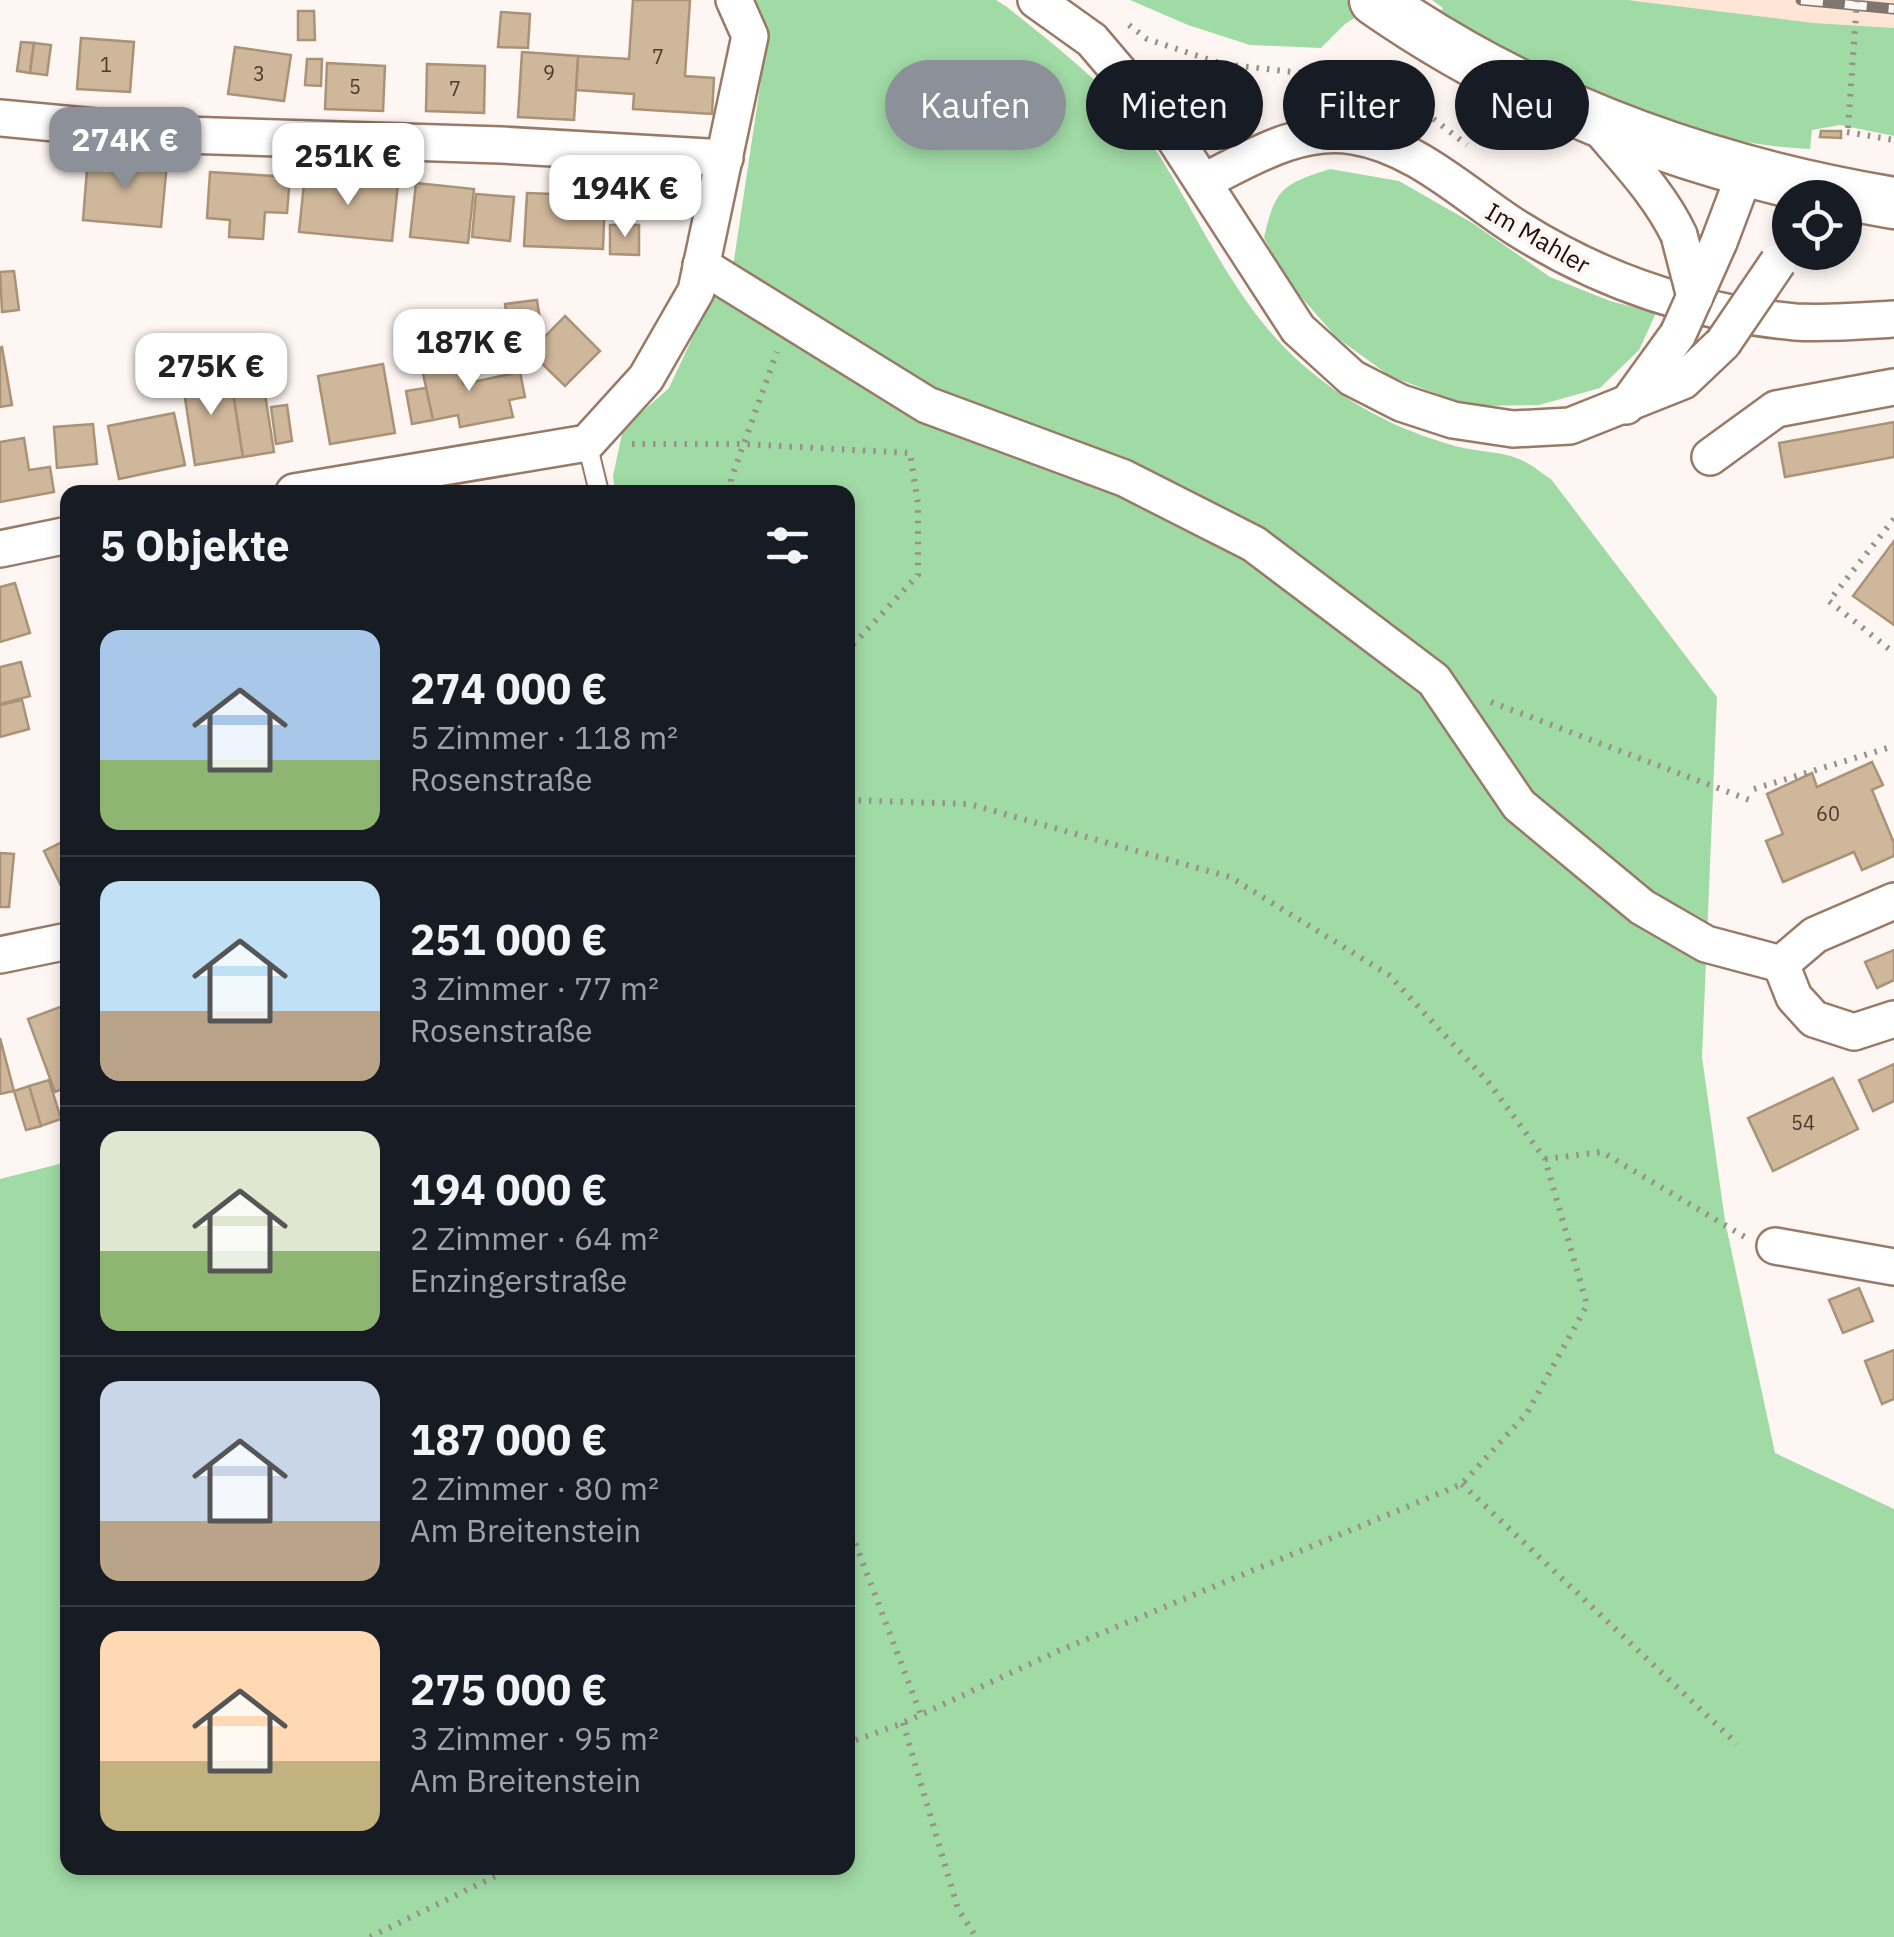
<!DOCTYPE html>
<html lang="de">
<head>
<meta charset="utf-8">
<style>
	body { margin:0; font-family:"IBM Plex Sans",sans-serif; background:#20242c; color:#f1f3f6; height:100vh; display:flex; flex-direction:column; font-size:38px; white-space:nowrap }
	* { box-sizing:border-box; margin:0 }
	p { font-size:32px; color:#9ea1a6 }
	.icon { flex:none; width:55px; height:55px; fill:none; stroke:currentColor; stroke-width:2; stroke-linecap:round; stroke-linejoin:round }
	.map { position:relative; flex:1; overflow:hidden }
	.drawer { position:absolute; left:60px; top:485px; width:795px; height:1390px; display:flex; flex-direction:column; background:#171b24; border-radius:20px; box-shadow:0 5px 15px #0003 }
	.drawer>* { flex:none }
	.top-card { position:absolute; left:885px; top:60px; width:858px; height:90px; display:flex; gap:20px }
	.buttons { position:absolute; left:1772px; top:180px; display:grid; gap:20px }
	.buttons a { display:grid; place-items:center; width:90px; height:90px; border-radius:50%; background:#171b24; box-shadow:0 5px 15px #0003; font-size:50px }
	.price { position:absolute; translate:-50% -85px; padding:0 22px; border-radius:20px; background:#fff; color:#222; font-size:32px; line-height:65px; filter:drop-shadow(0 2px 5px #0008) }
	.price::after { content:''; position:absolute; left:50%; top:60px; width:30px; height:22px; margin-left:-15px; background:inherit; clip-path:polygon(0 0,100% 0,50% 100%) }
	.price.selected { background:#8c9099; color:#fff }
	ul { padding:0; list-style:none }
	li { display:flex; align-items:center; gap:30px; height:250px; padding:0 40px }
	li+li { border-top:2px solid #363941 }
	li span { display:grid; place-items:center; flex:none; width:280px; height:200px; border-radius:20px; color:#555 }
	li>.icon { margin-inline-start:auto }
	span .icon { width:120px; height:120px; fill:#fffc; stroke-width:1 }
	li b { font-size:42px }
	h2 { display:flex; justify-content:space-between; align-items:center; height:120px; padding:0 40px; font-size:42px }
	.tag { padding:0 35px; border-radius:45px; background:#171b24; box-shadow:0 5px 15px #0003; font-size:35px; line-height:90px }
	.tag.selected { background:#8c9099; color:#fff }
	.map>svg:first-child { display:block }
	.built { fill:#fee5d6 }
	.green { fill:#a0daa5 }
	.building { fill:#cfb79b; stroke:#aa9277; stroke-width:2.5 }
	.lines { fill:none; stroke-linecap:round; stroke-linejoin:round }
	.service-casing { stroke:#987a67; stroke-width:22 }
	.minor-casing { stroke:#987a67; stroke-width:40 }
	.secondary-casing { stroke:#987a67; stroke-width:55 }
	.path { stroke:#99908a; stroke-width:6; stroke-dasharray:2.5 8; stroke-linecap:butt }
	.service { stroke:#fff; stroke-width:18 }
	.minor { stroke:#fff; stroke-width:35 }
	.secondary { stroke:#fff; stroke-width:50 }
	.rail-casing { stroke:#7f766f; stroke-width:11 }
	.rail { stroke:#fdf6f2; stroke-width:8; stroke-dasharray:22; stroke-linecap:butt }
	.minor-bridge-casing { stroke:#987a67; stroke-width:40; stroke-linecap:butt }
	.path-bridge { stroke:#99908a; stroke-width:6; stroke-dasharray:2.5 8; stroke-linecap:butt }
	.minor-bridge { stroke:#fff; stroke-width:35 }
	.labels { text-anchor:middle; stroke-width:9; stroke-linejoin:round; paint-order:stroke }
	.number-label { font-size:20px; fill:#493a2e }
	.street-label { font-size:25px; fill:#1c1109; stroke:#fdf6f2 }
</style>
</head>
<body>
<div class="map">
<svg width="1894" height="1937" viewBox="0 0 1894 1937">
	<rect width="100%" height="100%" fill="#fdf6f2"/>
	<path class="built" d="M1627,0H1894V28L1814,23Z"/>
	<g class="green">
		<path d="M751,0H996L1007,7C1062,51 1120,95 1159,155C1202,224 1234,300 1294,357C1343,402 1396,430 1459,447C1478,452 1501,451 1519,459C1530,463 1541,473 1551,479L1717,697L1702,1057L1725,1221L1775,1453L1894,1509V1937H0V1179L67,1162L68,1868H848V492H615L613,476L623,429L669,388L709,302L734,260L768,33Z"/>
		<path d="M1130,0H1383L1345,24L1321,48L1250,45L1188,25Z"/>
		<path d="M1432,0H1627L1814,23L1894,28V136L1840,125L1812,130L1810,149C1737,146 1654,124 1587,94C1536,71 1487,41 1437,15L1443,8Z"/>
		<path d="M1330,169L1399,181L1474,224L1550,277L1610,301L1656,313L1639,350L1600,388L1539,405L1469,406L1390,376L1336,337L1289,283L1264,238C1275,188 1283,184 1330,169Z"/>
	</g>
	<g class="building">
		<path d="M633,0H690L685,76L714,78L712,114L633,109L634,94L576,90L578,56L629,59Z"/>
		<path d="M298,11H314L315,40H298Z"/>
		<path d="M501,12L530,14L528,48L498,47Z"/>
		<path d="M81,38L134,42L130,92L77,89Z"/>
		<path d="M21,42L34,43L30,73L17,71Z"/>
		<path d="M34,43L51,45L47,75L30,73Z"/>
		<path d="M235,47L291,55L284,101L228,94Z"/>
		<path d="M522,52L578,56L574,120L518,117Z"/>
		<path d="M307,59H322L321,86L305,85Z"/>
		<path d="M327,63L385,66L383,111L325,109Z"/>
		<path d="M427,64L485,66L484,113L426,111Z"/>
		<path d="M1821,131H1841V138L1820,137Z"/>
		<path d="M88,157L167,163L161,227L83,220Z"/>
		<path d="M210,172L290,177L287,213L265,212L263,239L229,237L230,220L207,218Z"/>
		<path d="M305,174L398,184L392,241L299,232Z"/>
		<path d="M416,183L474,189L468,243L410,237Z"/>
		<path d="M527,193L605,196L603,249L524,246Z"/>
		<path d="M476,194L514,197L510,241L472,237Z"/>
		<path d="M610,225H639V255L610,254Z"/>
		<path d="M14,271L19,310L2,312L0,272Z"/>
		<path d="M537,300L542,333L510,338L505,304Z"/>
		<path d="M565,316L600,351L565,386L530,352Z"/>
		<path d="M2,347L12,405L0,407V348Z"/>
		<path d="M458,357L463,384L520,372L525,397L509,400L513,417L460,427L458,415L433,420L421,364Z"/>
		<path d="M383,364L395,433L330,444L318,376Z"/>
		<path d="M213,366L217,394L233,392L243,457L195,465L181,371Z"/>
		<path d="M264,387L274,452L243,457L233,392Z"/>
		<path d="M426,388L433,420L412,424L406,391Z"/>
		<path d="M287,405L292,441L276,444L271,407Z"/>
		<path d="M174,413L185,465L119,479L108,426Z"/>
		<path d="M1894,422V457L1785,477L1779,443Z"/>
		<path d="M93,424L97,464L57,468L54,427Z"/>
		<path d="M24,438L29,470L50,467L54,492L0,502V442Z"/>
		<path d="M1894,541V625L1853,596Z"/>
		<path d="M15,583L30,633L0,642V587Z"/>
		<path d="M21,662L30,696L0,704V667Z"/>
		<path d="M22,700L29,729L0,737V705Z"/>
		<path d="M1872,762L1883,785L1872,790L1894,843V856L1862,870L1854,852L1783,882L1766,841L1783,834L1767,794L1812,773L1817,787Z"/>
		<path d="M68,839V900L44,851Z"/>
		<path d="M0,853L14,854L9,907H0Z"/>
		<path d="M1894,950V980L1877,988L1865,962Z"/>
		<path d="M68,1004V1087L55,1092L28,1019Z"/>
		<path d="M0,1038L14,1091L0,1094Z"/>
		<path d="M1894,1064V1101L1873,1111L1859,1080Z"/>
		<path d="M1833,1078L1858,1129L1773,1171L1748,1118Z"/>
		<path d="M49,1080L61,1119L41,1126L29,1086Z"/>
		<path d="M29,1086L41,1126L26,1130L14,1091Z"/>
		<path d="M1859,1288L1873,1321L1843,1333L1829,1300Z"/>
		<path d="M1894,1350V1399L1882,1404L1865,1361Z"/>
	</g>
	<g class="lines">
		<g class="service-casing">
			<path id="service" d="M587,443L599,492"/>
		</g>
		<g class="minor-casing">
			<g id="minor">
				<path d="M1036,0L1092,40L1171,133L1298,329L1352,378L1401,403L1453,420L1513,429L1570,426L1683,381L1723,343"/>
				<path d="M0,118L183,135L501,145L725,158"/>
				<path d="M1592,119C1623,157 1658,191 1679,235"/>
				<path d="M1203,182C1249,159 1299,127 1353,136C1416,146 1465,195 1517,228C1601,281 1696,313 1795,322C1828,324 1861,321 1894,319"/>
				<path d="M1719,242L1745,173"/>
				<path d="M701,265L927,405L1124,478L1254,544L1434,680L1519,805L1642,907L1706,944L1781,964"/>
				<path d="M1626,406L1678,334"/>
				<path d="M1710,457L1776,409L1894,387"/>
				<path d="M294,492L587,443L646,378L696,291L750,36L734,0"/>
				<path d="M0,549L68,535"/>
				<path d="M1894,901L1815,935L1781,964L1794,997L1814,1019L1854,1032L1894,1019"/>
				<path d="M0,955L68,941"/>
				<path d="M1775,1246L1894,1267"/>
			</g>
		</g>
		<g class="secondary-casing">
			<path id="secondary" d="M1375,0C1530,108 1708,172 1894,203"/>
		</g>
		<g class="path">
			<path d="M1129,25L1147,39L1222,64L1320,75L1395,89L1467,145"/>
			<path d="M1847,132L1894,140"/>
			<path d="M632,444H743L910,453L918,504V575L848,650"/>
			<path d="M731,492V479L777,352"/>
			<path d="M1894,519L1829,601L1894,653"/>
			<path d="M1491,702L1752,801"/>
			<path d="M1754,789L1894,746"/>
			<path d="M848,800L969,804L1230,877L1389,975L1489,1083L1545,1159L1587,1305L1527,1413L1462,1484L1058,1651L903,1723L848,1743"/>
			<path d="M1545,1159L1602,1152L1745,1237"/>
			<path d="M1462,1484L1737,1744"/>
			<path d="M848,1524L921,1715"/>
			<path d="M903,1723L958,1909L976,1937"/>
			<path d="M370,1937L512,1868"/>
		</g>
		<use href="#service" class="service"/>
		<use href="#minor" class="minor"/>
		<use href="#secondary" class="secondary"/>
		<g class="rail-casing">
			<path id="rail" d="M1801,0L1894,9"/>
		</g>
		<use href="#rail" class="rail"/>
		<g class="minor-bridge-casing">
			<g id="minor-bridge">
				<path d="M1679,235L1695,297"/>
				<path d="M1678,334L1719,242"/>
				<path d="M1723,343L1778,262"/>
			</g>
		</g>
		<path class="path-bridge" d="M1848,128L1857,0"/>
		<use href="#minor-bridge" class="minor-bridge"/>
	</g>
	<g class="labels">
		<g class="number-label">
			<text x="658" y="64">7</text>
			<text x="106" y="72">1</text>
			<text x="549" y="80">9</text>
			<text x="259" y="81">3</text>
			<text x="355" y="94">5</text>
			<text x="455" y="96">7</text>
			<text x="1828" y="821">60</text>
			<text x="1803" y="1130">54</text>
		</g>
		<g class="street-label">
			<text transform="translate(1538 238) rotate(30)" y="9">Im Mahler</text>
		</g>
	</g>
</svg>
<div class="buttons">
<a><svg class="icon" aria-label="locate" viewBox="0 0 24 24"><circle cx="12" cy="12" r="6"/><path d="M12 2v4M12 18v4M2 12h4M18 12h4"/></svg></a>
</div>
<b class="price selected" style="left:125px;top:192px">274K €</b>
<b class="price" style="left:348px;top:208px">251K €</b>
<b class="price" style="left:625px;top:240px">194K €</b>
<b class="price" style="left:469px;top:394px">187K €</b>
<b class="price" style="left:211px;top:418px">275K €</b>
<div class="top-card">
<a class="tag selected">Kaufen</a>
<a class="tag">Mieten</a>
<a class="tag">Filter</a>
<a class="tag">Neu</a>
</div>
<section class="drawer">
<h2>5 Objekte<svg class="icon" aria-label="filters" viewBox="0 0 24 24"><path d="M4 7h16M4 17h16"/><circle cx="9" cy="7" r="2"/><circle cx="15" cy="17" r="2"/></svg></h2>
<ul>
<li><span style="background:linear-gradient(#a9c7e8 65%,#8fb573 0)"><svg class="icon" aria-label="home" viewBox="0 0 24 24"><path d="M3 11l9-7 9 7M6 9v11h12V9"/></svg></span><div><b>274 000 €</b><p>5 Zimmer · 118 m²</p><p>Rosenstraße</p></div></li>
<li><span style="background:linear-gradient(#bfe0f5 65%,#b9a48a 0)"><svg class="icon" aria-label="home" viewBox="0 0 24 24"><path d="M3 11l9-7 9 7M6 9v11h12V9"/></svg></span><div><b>251 000 €</b><p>3 Zimmer · 77 m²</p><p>Rosenstraße</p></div></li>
<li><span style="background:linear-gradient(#dfe7d0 60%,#8fb573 0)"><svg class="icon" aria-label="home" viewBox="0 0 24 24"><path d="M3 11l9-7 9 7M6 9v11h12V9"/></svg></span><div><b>194 000 €</b><p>2 Zimmer · 64 m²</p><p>Enzingerstraße</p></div></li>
<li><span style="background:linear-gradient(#c9d6e8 70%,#b9a48a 0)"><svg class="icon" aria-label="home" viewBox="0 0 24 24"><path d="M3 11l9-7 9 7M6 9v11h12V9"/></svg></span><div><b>187 000 €</b><p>2 Zimmer · 80 m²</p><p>Am Breitenstein</p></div></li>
<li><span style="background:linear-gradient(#ffd9b3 65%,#c2b280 0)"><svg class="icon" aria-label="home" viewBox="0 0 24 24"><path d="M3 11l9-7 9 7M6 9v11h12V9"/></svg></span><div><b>275 000 €</b><p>3 Zimmer · 95 m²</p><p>Am Breitenstein</p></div></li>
</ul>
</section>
</div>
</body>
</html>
